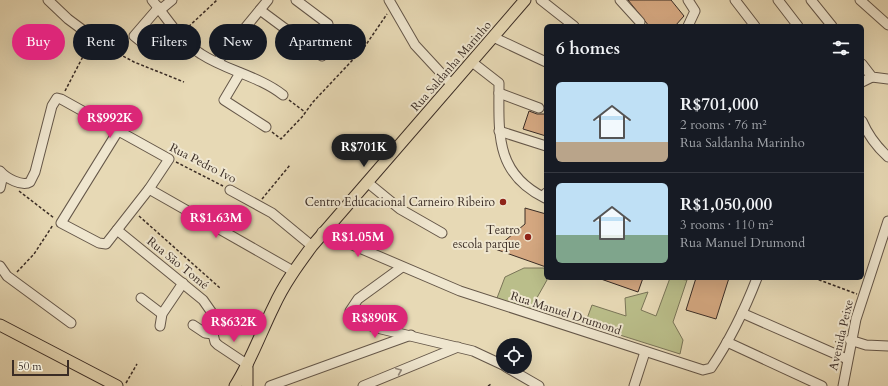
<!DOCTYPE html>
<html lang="en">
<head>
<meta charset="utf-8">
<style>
	body { margin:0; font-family:Cardo,serif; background:#20242c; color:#f1f3f6; height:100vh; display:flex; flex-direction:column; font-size:15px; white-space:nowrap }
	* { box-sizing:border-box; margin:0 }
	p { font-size:13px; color:#9ea1a6 }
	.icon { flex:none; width:22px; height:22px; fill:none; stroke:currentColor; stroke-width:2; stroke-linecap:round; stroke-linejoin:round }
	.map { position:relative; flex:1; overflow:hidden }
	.details { position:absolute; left:544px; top:24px; width:320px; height:256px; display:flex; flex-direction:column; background:#171b24; border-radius:6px; box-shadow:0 4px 16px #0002 }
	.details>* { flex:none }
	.hud { position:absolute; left:12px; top:24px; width:380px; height:36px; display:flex; gap:8px }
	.controls { position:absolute; left:496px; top:338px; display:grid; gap:8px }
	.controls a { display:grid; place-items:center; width:36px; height:36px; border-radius:50%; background:#171b24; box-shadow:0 4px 16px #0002; font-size:20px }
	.scale { position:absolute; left:12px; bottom:10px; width:57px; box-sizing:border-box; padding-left:4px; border:2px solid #3a2c25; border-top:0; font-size:11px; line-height:14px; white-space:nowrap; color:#3a2c25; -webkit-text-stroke:3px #efe6cf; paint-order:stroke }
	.price { position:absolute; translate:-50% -34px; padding:0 9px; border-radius:14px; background:#db2777; color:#fff; font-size:13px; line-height:26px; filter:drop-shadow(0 1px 2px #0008) }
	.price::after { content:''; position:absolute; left:50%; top:24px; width:12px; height:9px; margin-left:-6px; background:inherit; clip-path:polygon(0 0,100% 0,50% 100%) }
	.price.on { background:#222; color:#fff }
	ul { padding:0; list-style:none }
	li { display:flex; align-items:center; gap:12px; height:100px; padding:0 12px }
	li+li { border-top:1px solid #363941 }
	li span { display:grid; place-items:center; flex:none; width:112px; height:80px; border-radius:6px; color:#555 }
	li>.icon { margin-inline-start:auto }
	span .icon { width:48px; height:48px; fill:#fffc; stroke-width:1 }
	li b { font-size:17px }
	h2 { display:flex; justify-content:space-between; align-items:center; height:48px; padding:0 12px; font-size:17px }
	.pill { padding:0 14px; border-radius:18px; background:#171b24; box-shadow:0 4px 16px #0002; font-size:14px; line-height:36px }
	.pill.on { background:#db2777; color:#fff }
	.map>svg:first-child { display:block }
	.green { fill:#babe8a; stroke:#7a7558 }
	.building { fill:#d5a881; stroke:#3a2c25 }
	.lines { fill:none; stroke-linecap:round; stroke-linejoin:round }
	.minor-casing { stroke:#655749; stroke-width:11 }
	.major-casing { stroke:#3a2c25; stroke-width:13 }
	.path { stroke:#3a2c25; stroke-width:1.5; stroke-dasharray:3 2; stroke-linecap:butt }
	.minor { stroke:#efe6cf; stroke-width:9 }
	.major { stroke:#e7d9b5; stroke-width:11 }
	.oneway { stroke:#94897a }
	.poi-dot { fill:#8f2418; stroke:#efe6cf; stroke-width:1.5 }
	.labels { text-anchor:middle; stroke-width:4; stroke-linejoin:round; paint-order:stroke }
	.street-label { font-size:12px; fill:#3a2c25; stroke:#efe6cf }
	.poi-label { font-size:12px; fill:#3a2c25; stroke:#efe6cf; text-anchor:end }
</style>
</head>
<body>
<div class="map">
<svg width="888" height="386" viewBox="0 0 888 386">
	<rect width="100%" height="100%" fill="#e7d9b5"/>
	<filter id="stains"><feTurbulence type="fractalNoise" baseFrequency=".005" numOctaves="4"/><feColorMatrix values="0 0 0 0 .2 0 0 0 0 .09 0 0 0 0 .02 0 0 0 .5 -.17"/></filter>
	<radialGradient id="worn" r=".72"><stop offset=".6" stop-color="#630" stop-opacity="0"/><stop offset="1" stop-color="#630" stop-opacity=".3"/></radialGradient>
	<g class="green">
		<path d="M524,268H544L547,280L530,310L497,298L505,277Z"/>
		<path d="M670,278L687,280L673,322L683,340L680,354L585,324L592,305L626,316L625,298L648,292L641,310L656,316Z"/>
	</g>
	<g class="building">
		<path d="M628,0H671L684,16L675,26H649Z"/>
		<path d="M529,111L537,114H546V136L523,129Z"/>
		<path d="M525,208L546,214V267L495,249L525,224Z"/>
		<path d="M598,278H643L638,292Z"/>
		<path d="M696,278H729L716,319L686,310Z"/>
	</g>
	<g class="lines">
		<g class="minor-casing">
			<g id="minor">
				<path d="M48,0L68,19L103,45"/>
				<path d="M152,0C168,19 180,41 201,54C227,71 259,76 283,95"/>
				<path d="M296,0L328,24"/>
				<path d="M389,0L415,45L452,85"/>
				<path d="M541,0L574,26"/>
				<path d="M620,0L640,22"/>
				<path d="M688,0L695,11L688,26"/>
				<path d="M735,0L755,26"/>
				<path d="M778,0L798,26"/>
				<path d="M811,0L832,26"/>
				<path d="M860,0L888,25"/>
				<path d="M160,10L172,0"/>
				<path d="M260,10L322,56"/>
				<path d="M493,37L546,62"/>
				<path d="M155,53L134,36L159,7"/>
				<path d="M217,62L268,0"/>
				<path d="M472,62L499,83C499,132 494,173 545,198L546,193"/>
				<path d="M862,64L872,77L888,79"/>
				<path d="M240,73L224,100L266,127"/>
				<path d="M862,82L872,77"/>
				<path d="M499,93L539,108"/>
				<path d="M862,121C868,135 876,146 888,157"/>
				<path d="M499,131L546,146"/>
				<path d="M0,171C6,178 22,187 30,182L35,172L52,106L57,98L61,99L169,159L149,189L106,244L99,243L61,223L118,131"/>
				<path d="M367,182L400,209L442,233"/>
				<path d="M0,188L3,175"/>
				<path d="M149,189L293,271"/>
				<path d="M230,190L272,213L312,246"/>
				<path d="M117,230L203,300L217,320L216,329L213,334"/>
				<path d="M322,232L460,291L703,370L711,368C730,340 745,309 757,278"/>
				<path d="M0,266L7,276L71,323"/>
				<path d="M402,267L358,299L350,311L353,319L377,328L473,351L503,365"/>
				<path d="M141,298L162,314"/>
				<path d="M742,313L847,359"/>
				<path d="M193,325L205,333L213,334"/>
				<path d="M160,326L162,314L183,283"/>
				<path d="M213,334L215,342L218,345L248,365"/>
				<path d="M850,340L866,345L888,346"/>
				<path d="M727,342L822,386"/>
				<path d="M506,367L539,386"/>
				<path d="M270,386L411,335"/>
				<path d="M363,386L458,347"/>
				<path d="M634,386L645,352"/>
				<path d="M843,386L856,319L888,221"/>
			</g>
		</g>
		<g class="major-casing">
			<g id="major">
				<path d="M0,325L117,386"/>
				<path d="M235,386C251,361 261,332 274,306C284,284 298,265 312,246L525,0"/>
				<path d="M247,386V368"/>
			</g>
		</g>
		<g class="path">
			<path d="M185,30L217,0"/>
			<path d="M110,49L134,62L184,82"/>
			<path d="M65,91L89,45"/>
			<path d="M289,100L305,112"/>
			<path d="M272,132L281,139L302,117L313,102L363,49L387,14"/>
			<path d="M176,162L223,186"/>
			<path d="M19,191L54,218"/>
			<path d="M262,199L290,165"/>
			<path d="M139,216L220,288"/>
			<path d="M17,272L34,254L53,225"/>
			<path d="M814,278L857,294"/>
			<path d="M126,383L137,364"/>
			<path d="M488,386L491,384"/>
		</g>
		<use href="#minor" class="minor"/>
		<use href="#major" class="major"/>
	</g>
	<defs><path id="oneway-chevron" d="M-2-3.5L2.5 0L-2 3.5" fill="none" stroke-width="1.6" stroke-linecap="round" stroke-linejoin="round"/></defs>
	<use class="oneway" href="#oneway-chevron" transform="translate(399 371) rotate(-23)"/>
	<g class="poi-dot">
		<circle cx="503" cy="202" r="4"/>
		<circle cx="528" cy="237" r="4"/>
	</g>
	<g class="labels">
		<g class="street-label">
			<text transform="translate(451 66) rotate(-49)" y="4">Rua Saldanha Marinho</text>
			<text transform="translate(203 163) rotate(27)" y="4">Rua Pedro Ivo</text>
			<text transform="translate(178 263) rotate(39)" y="4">Rua Sāo Tomé</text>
			<text transform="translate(566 313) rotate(18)" y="4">Rua Manuel Drumond</text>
			<text transform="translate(841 335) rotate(-77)" y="4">Avenida Peixe</text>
		</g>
		<g class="poi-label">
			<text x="495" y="206">Centro Educacional Carneiro Ribeiro</text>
			<text x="520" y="234">Teatro<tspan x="520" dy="14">escola parque</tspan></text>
		</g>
	</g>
	<rect width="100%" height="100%" filter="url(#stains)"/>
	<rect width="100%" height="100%" fill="url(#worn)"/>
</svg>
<div class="controls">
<a><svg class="icon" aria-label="locate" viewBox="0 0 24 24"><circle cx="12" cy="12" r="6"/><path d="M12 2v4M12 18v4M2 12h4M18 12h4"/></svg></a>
</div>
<div class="scale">50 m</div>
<b class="price" style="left:110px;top:139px">R$992K</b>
<b class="price on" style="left:364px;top:168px">R$701K</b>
<b class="price" style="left:216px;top:239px">R$1.63M</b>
<b class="price" style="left:358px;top:258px">R$1.05M</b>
<b class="price" style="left:375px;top:339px">R$890K</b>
<b class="price" style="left:234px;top:343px">R$632K</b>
<div class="hud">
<a class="pill on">Buy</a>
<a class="pill">Rent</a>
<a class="pill">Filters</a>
<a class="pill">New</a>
<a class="pill">Apartment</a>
</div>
<section class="details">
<h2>6 homes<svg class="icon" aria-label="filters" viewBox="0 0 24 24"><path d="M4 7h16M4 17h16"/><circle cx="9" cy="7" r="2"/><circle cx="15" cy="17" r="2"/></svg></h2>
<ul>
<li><span style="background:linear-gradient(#bfe0f5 75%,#b9a48a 0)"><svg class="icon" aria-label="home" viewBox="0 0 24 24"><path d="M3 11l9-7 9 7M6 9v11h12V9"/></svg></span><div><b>R$701,000</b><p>2 rooms · 76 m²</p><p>Rua Saldanha Marinho</p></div></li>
<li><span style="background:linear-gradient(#bfe0f5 65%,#7fa58c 0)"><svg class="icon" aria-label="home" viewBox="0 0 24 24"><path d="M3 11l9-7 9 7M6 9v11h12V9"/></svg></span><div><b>R$1,050,000</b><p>3 rooms · 110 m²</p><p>Rua Manuel Drumond</p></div></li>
</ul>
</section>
</div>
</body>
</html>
